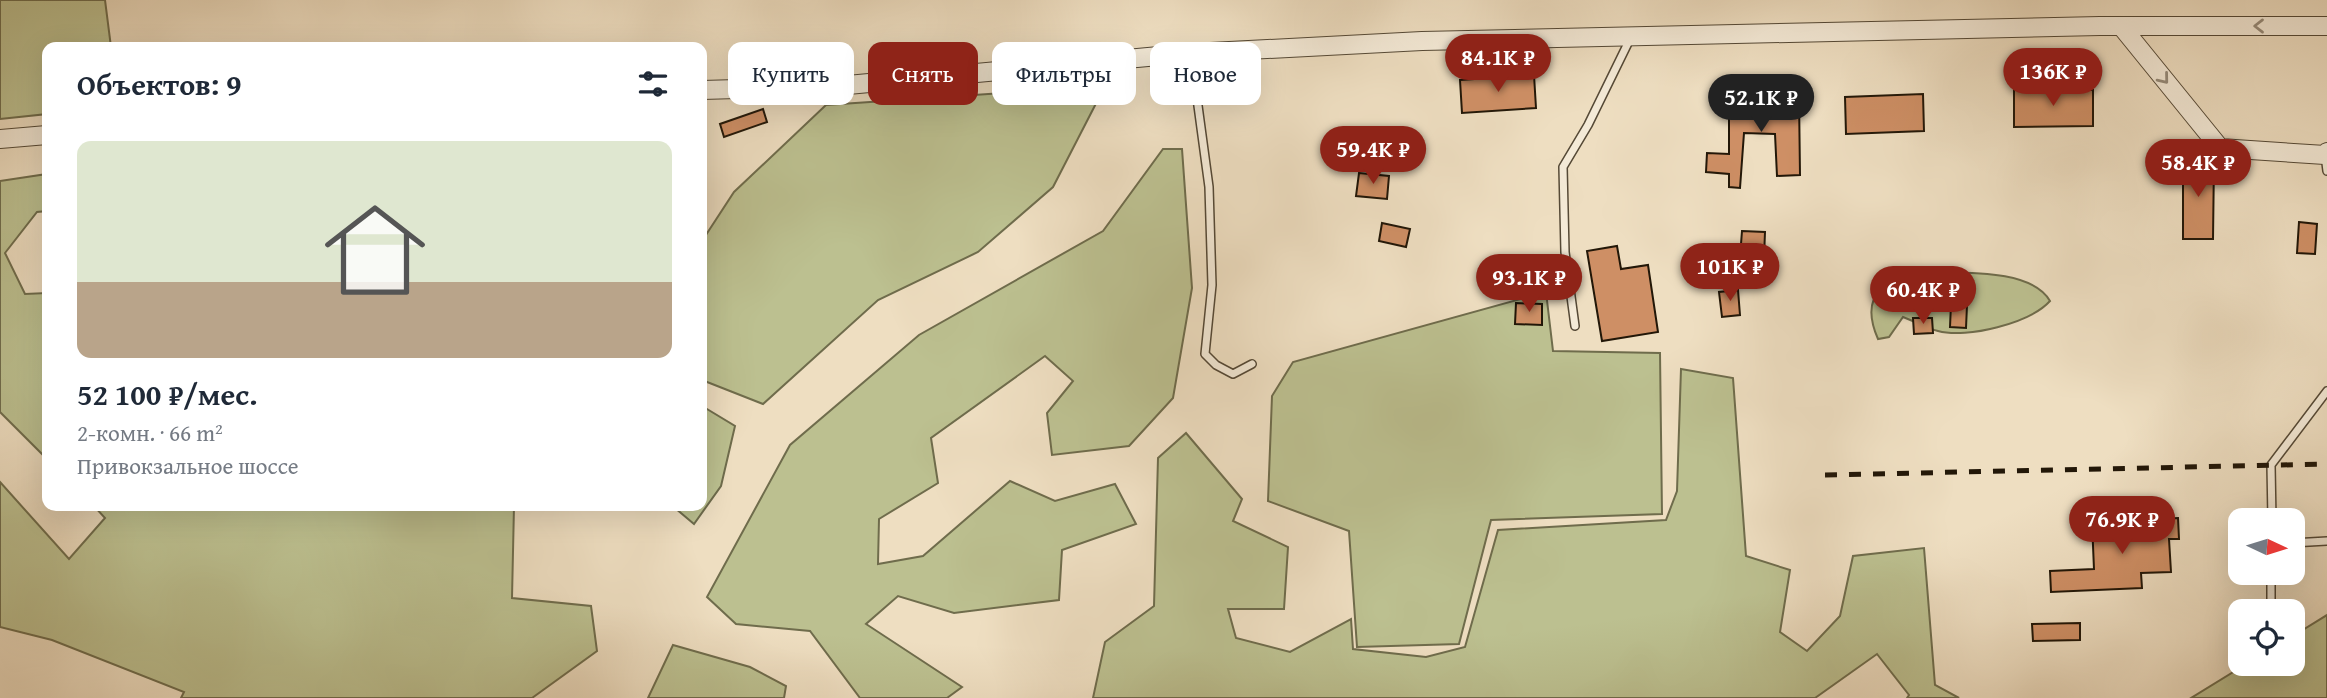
<!DOCTYPE html>
<html lang="ru">
<head>
<meta charset="utf-8">
<style>
	body { margin:0; font-family:"Gentium Book Plus",serif; background:#f6f6f7; color:#1f2937; height:100vh; display:flex; flex-direction:column; font-size:26px; white-space:nowrap }
	* { box-sizing:border-box; margin:0 }
	p { font-size:23px; color:#747a83 }
	.icon { flex:none; width:38px; height:38px; fill:none; stroke:currentColor; stroke-width:2; stroke-linecap:round; stroke-linejoin:round }
	.map { position:relative; flex:1; overflow:hidden }
	.drawer { position:absolute; left:42px; top:42px; width:665px; height:469px; display:flex; flex-direction:column; background:#fff; border-radius:14px; box-shadow:0 7px 28px #0002 }
	.drawer>* { flex:none }
	.hud { position:absolute; left:728px; top:42px; width:665px; height:63px; display:flex; gap:14px }
	.needle { width:46px; rotate:94deg }
	.tools { position:absolute; left:2228px; top:508px; display:grid; gap:14px }
	.tools a { display:grid; place-items:center; width:77px; height:77px; border-radius:14px; background:#fff; box-shadow:0 7px 28px #0002; font-size:35px }
	.price { position:absolute; translate:-50% -60px; padding:0 16px; border-radius:24px; background:#8f2418; color:#fff; font-size:23px; line-height:46px; filter:drop-shadow(0 2px 4px #0008) }
	.price::after { content:''; position:absolute; left:50%; top:42px; width:21px; height:16px; margin-left:-10px; background:inherit; clip-path:polygon(0 0,100% 0,50% 100%) }
	.price.on { background:#222; color:#fff }
	ul { padding:0; list-style:none }
	li { display:grid; align-content:center; gap:14px; height:371px; padding:0 35px }
	li+li { border-top:2px solid #e0e1e3 }
	li span { display:grid; place-items:center; height:217px; border-radius:14px; color:#555 }
	li>.icon { margin-inline-start:auto }
	span .icon { width:126px; height:126px; fill:#fffc; stroke-width:1 }
	li b { font-size:30px }
	h2 { display:flex; justify-content:space-between; align-items:center; height:84px; padding:0 35px; font-size:30px }
	.tag { padding:0 24px; border-radius:14px; background:#fff; box-shadow:0 7px 28px #0002; font-size:24px; line-height:63px }
	.tag.on { background:#8f2418; color:#fff }
	.map>svg:first-child { display:block }
	.green { fill:#bcc090; stroke:#6f6c4c; stroke-width:2 }
	.building { fill:#ce8f65; stroke:#221708; stroke-width:2 }
	.lines { fill:none; stroke-linecap:round; stroke-linejoin:round }
	.service-casing { stroke:#554936; stroke-width:10 }
	.tertiary-casing { stroke:#554936; stroke-width:20 }
	.service { stroke:#f4ead7; stroke-width:7 }
	.tertiary { stroke:#f4ead7; stroke-width:18 }
	.rail { stroke:#221708; stroke-width:5; stroke-dasharray:12 12; stroke-linecap:butt }
	.oneway { stroke:#968b7a }
</style>
</head>
<body>
<div class="map">
<svg width="2327" height="698" viewBox="0 0 2327 698">
	<rect width="100%" height="100%" fill="#eedec1"/>
	<filter id="stains"><feTurbulence type="fractalNoise" baseFrequency=".00286" numOctaves="4"/><feColorMatrix values="0 0 0 0 .2 0 0 0 0 .09 0 0 0 0 .02 0 0 0 .5 -.17"/></filter>
	<radialGradient id="worn" r=".72"><stop offset=".6" stop-color="#630" stop-opacity="0"/><stop offset="1" stop-color="#630" stop-opacity=".3"/></radialGradient>
	<g class="green">
		<path d="M0,0H105L111,47H47V114L0,119Z"/>
		<path d="M1105,86L1053,187L978,252L878,300L763,404L702,380V241L734,192L826,105Z"/>
		<path d="M1163,149H1182L1192,288L1173,398L1129,446L1052,455L1047,413L1073,381L1045,356L931,438L938,483L879,519L878,564L923,556L1010,481L1055,501L1115,484L1136,524L1062,550L1059,600L954,613L898,596L866,624L962,687L947,698H860L810,631L736,624L707,597L790,445L919,335L1103,231Z"/>
		<path d="M47,174V211L37,212L5,253L25,294L47,293V459L0,412V181Z"/>
		<path d="M1931,272C1964,273 2032,269 2050,301C2030,323 1967,339 1938,331C1926,328 1914,321 1903,317L1889,337L1878,339C1857,291 1889,276 1931,272Z"/>
		<path d="M1546,292L1553,351L1660,353L1662,514L1491,520L1459,644L1357,647L1349,531L1268,501L1272,396L1293,362Z"/>
		<path d="M1681,369L1733,378L1746,556L1790,570L1780,632L1807,651L1840,616L1853,556L1924,548L1935,685L1959,698H1907L1909,695L1877,654L1815,698H1093L1105,642L1154,606L1158,458L1186,433L1242,499L1233,521L1288,547L1284,609H1228L1236,638L1290,652L1351,619L1353,649L1426,657L1465,647L1498,530L1666,520L1677,491Z"/>
		<path d="M702,406L735,426L721,486L694,524L675,508L702,506Z"/>
		<path d="M0,482L69,559L105,518L94,506H514L512,598L591,606L597,651L532,698H181L184,692L52,640L0,627Z"/>
		<path d="M2327,615V698H2191L2248,663H2292L2293,636Z"/>
		<path d="M673,645L750,667L786,686L784,698H648Z"/>
	</g>
	<g class="building">
		<path d="M1534,75L1536,108L1462,113L1460,80Z"/>
		<path d="M2014,90H2093V126L2014,127Z"/>
		<path d="M1923,94L1924,131L1846,134L1845,97Z"/>
		<path d="M1729,96L1799,97L1800,175L1777,176L1775,134L1744,133L1740,188L1729,187V174L1706,172L1707,153L1729,154Z"/>
		<path d="M763,109L767,122L724,137L720,124Z"/>
		<path d="M2183,160H2214L2213,239H2183Z"/>
		<path d="M1359,173L1389,176L1387,199L1356,196Z"/>
		<path d="M2299,222L2317,224L2315,254L2297,253Z"/>
		<path d="M1382,223L1410,229L1406,247L1379,241Z"/>
		<path d="M1742,231L1765,232L1764,258L1740,257Z"/>
		<path d="M1617,246L1621,269L1648,265L1658,332L1602,341L1587,251Z"/>
		<path d="M1738,290L1740,315L1722,317L1719,292Z"/>
		<path d="M1516,303L1542,304V325L1515,324Z"/>
		<path d="M1951,304L1967,305L1966,328L1950,327Z"/>
		<path d="M1913,318H1932L1933,333L1914,334Z"/>
		<path d="M2178,518L2179,539H2169L2171,572L2141,573L2142,588L2051,592L2050,571L2094,569L2092,522Z"/>
		<path d="M2080,623V640L2033,641L2032,624Z"/>
	</g>
	<g class="lines">
		<g class="service-casing">
			<g id="service">
				<path d="M1191,54L1209,187L1212,285L1205,354L1216,365L1233,374L1252,364"/>
				<path d="M2325,155L2327,171"/>
				<path d="M1575,326L1565,252L1563,167L1588,125L1630,39"/>
				<path d="M2272,520L2271,465L2327,391"/>
				<path d="M2292,543L2327,541"/>
				<path d="M2271,611V572"/>
				<path d="M2235,655L2240,653"/>
			</g>
		</g>
		<g class="tertiary-casing">
			<g id="tertiary">
				<path d="M2121,26L2220,148L2325,155L2327,152"/>
				<path d="M702,90L837,86L1191,53L1422,41L2100,26H2327"/>
				<path d="M0,139L47,135"/>
			</g>
		</g>
		<use href="#service" class="service"/>
		<use href="#tertiary" class="tertiary"/>
		<path class="rail" d="M1825,475L2327,464"/>
	</g>
	<defs><path id="oneway-chevron" d="M-2-3.5L2.5 0L-2 3.5" fill="none" stroke-width="1.6" stroke-linecap="round" stroke-linejoin="round" transform="scale(1.75)"/></defs>
	<g class="oneway">
		<use href="#oneway-chevron" transform="translate(2259 26) rotate(-180)"/>
		<use href="#oneway-chevron" transform="translate(2164 79) rotate(51)"/>
	</g>
	<rect width="100%" height="100%" filter="url(#stains)"/>
	<rect width="100%" height="100%" fill="url(#worn)"/>
</svg>
<div class="tools">
<a><svg class="needle" viewBox="-14 -14 28 28"><path d="M0-13l5 13h-10z" fill="#e53935"/><path d="M0 13l5-13h-10z" fill="#747a83"/></svg></a>
<a><svg class="icon" aria-label="locate" viewBox="0 0 24 24"><circle cx="12" cy="12" r="6"/><path d="M12 2v4M12 18v4M2 12h4M18 12h4"/></svg></a>
</div>
<b class="price" style="left:1498px;top:94px">84.1K ₽</b>
<b class="price" style="left:2053px;top:108px">136K ₽</b>
<b class="price on" style="left:1761px;top:134px">52.1K ₽</b>
<b class="price" style="left:1373px;top:186px">59.4K ₽</b>
<b class="price" style="left:2198px;top:199px">58.4K ₽</b>
<b class="price" style="left:1730px;top:303px">101K ₽</b>
<b class="price" style="left:1529px;top:314px">93.1K ₽</b>
<b class="price" style="left:1923px;top:326px">60.4K ₽</b>
<b class="price" style="left:2122px;top:556px">76.9K ₽</b>
<div class="hud">
<a class="tag">Купить</a>
<a class="tag on">Снять</a>
<a class="tag">Фильтры</a>
<a class="tag">Новое</a>
</div>
<section class="drawer">
<h2>Объектов: 9<svg class="icon" aria-label="filters" viewBox="0 0 24 24"><path d="M4 7h16M4 17h16"/><circle cx="9" cy="7" r="2"/><circle cx="15" cy="17" r="2"/></svg></h2>
<ul>
<li><span style="background:linear-gradient(#dfe7d0 65%,#b9a48a 0)"><svg class="icon" aria-label="home" viewBox="0 0 24 24"><path d="M3 11l9-7 9 7M6 9v11h12V9"/></svg></span><div><b>52 100 ₽/мес.</b><p>2-комн. · 66 m²</p><p>Привокзальное шоссе</p></div></li>
</ul>
</section>
</div>
</body>
</html>
